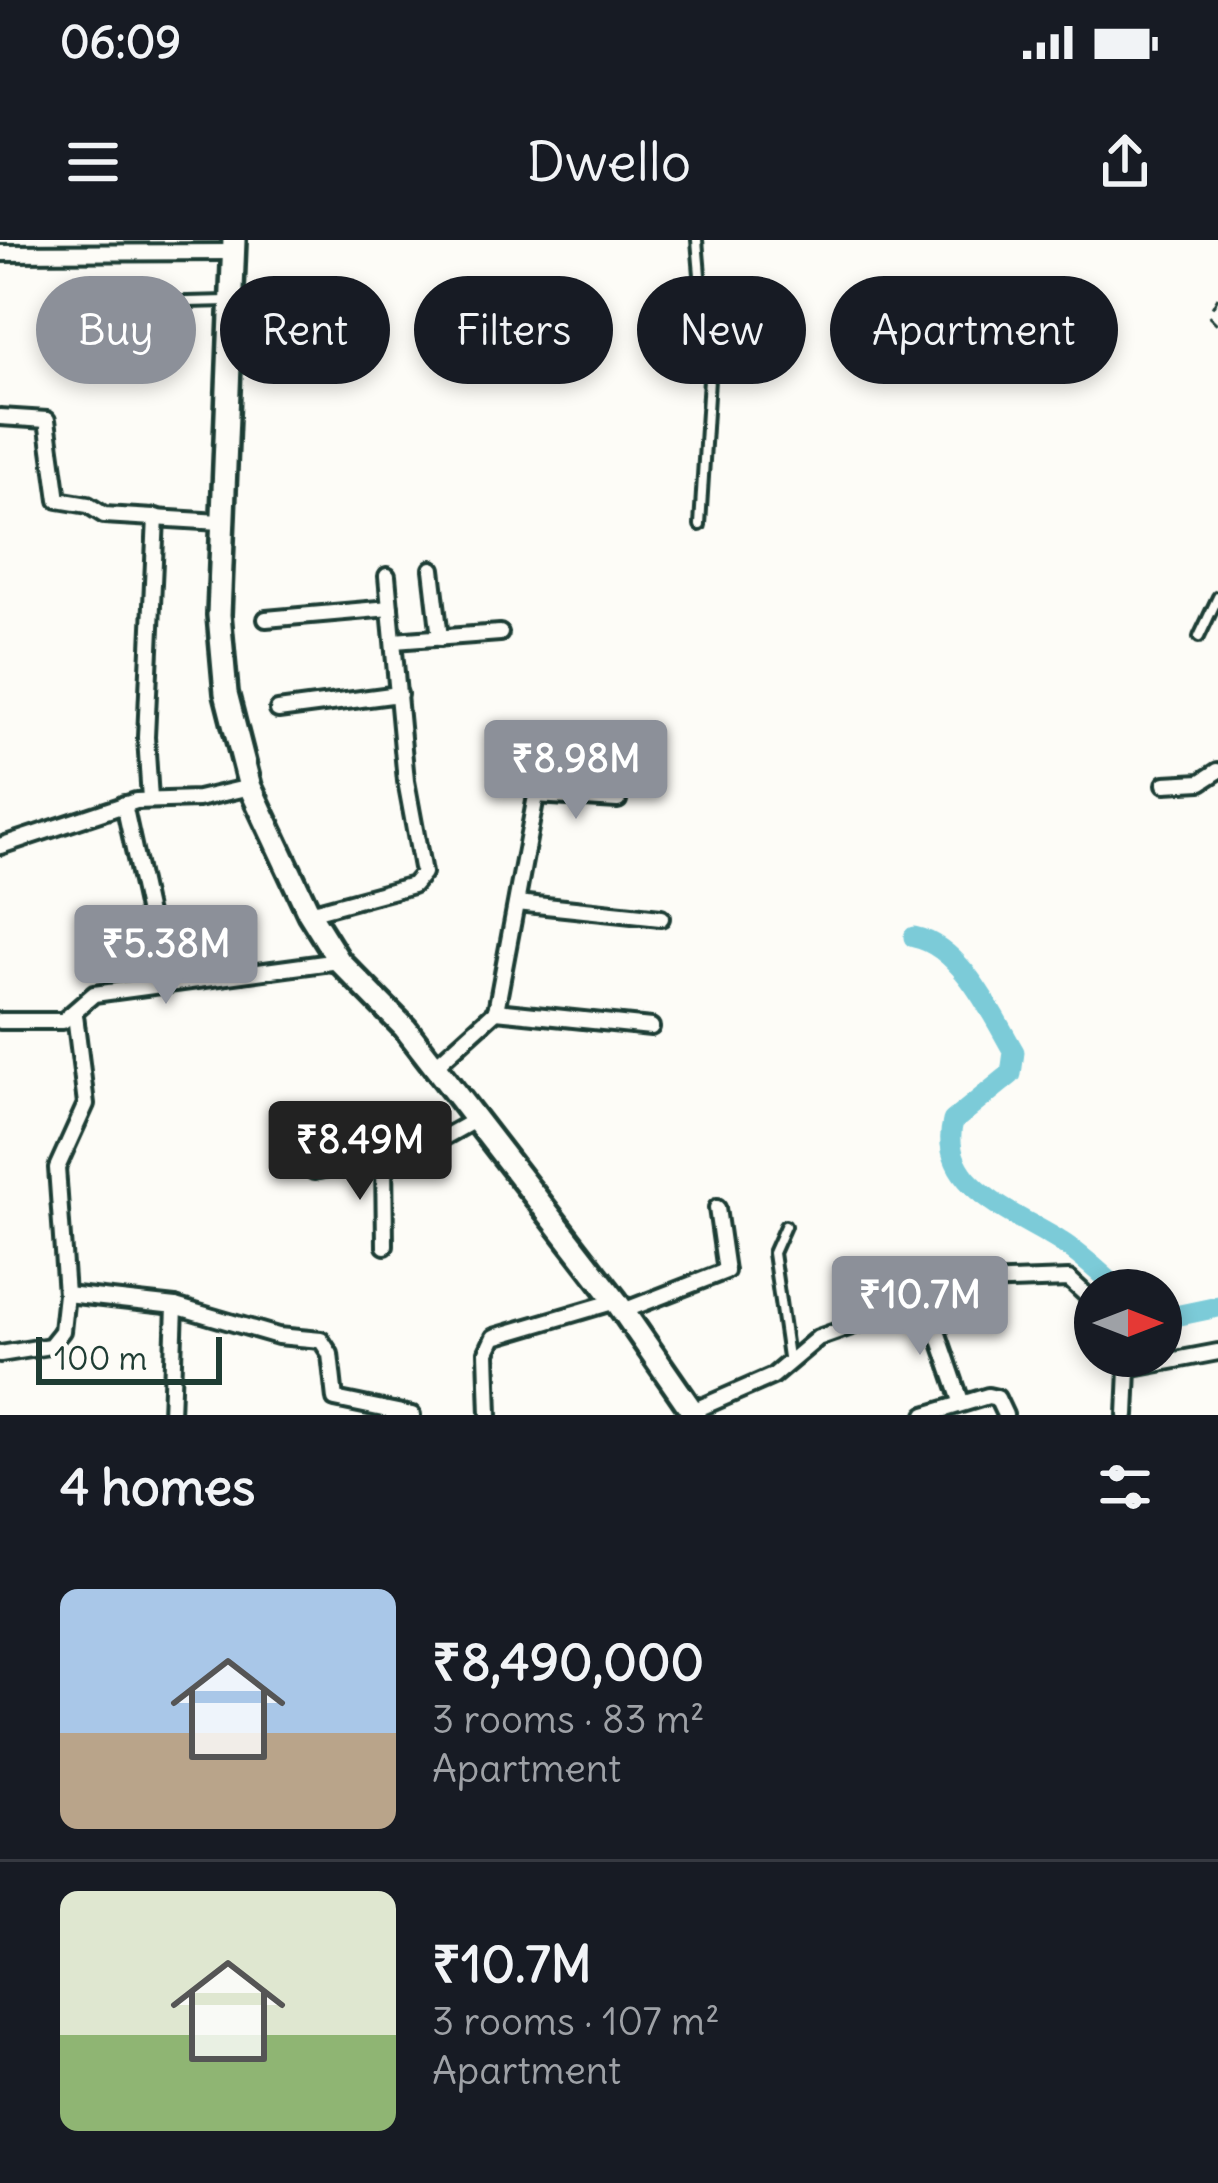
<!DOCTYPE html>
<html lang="en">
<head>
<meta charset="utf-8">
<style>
	body { margin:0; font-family:Delius,sans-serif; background:#242831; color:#f1f3f6; height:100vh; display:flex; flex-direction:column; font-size:45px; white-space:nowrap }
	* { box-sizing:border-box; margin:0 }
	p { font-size:39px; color:#9ea1a6 }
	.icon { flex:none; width:66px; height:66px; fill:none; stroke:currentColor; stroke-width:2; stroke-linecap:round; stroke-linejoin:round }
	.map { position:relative; height:1175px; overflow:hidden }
	.sheet { display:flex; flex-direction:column; background:#171b24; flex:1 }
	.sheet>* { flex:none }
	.banner { position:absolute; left:36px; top:36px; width:1146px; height:108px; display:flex; gap:24px }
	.needle { width:78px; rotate:90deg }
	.fabs { position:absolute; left:1074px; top:1029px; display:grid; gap:24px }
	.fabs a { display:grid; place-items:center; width:108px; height:108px; border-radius:50%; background:#171b24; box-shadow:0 6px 18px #0003; font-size:60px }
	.scale { position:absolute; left:36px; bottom:30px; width:186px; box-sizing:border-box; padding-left:12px; border:6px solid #1f3d34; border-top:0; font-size:33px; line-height:42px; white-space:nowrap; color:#1f3d34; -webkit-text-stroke:9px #fdfcf7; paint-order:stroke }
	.price { position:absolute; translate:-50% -102px; padding:0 27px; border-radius:12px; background:#8c9099; color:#fff; font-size:39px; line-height:78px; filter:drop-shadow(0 3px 6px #0008) }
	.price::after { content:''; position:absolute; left:50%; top:72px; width:36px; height:27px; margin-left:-18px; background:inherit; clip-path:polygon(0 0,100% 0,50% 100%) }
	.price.selected { background:#222; color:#fff }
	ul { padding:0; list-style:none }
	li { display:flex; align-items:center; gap:36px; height:300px; padding:0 60px }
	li+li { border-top:3px solid #363941 }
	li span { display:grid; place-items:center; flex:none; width:336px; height:240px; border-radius:18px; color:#555 }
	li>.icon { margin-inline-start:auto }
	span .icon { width:144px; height:144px; fill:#fffc; stroke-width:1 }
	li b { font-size:51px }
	h2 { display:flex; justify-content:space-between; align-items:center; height:144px; padding:0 60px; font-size:51px }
	.chip { padding:0 42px; border-radius:54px; background:#171b24; box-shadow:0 6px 18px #0003; font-size:42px; line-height:108px }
	.chip.selected { background:#8c9099; color:#fff }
	.status { display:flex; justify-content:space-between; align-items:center; height:84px; padding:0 60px; background:#171b24; direction:ltr }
	.status svg { height:33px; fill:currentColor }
	header { display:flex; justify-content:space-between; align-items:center; height:156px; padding:0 60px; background:#171b24; font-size:54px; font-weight:600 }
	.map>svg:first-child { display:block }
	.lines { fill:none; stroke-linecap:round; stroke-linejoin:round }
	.river { stroke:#7bcbd8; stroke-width:21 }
	.lane-casing { stroke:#1f3d34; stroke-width:16 }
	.street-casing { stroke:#1f3d34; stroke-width:22 }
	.secondary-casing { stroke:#1f3d34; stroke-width:30 }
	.path { stroke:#1f3d34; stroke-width:3; stroke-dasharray:12 9; stroke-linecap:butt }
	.lane { stroke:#fdfcf7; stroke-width:8 }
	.street { stroke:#fdfcf7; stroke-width:14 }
	.secondary { stroke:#fdfcf7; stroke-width:21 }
</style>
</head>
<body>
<div class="status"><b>06:09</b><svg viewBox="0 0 49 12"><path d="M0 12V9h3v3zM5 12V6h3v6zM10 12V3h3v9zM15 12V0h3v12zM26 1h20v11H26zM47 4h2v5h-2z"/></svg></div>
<header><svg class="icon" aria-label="menu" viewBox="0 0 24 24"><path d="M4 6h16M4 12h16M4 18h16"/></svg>Dwello<svg class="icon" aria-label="share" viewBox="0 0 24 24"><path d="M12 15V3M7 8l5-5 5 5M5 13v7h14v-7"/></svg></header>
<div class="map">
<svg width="1218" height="1175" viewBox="0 0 1218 1175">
	<rect width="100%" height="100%" fill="#fdfcf7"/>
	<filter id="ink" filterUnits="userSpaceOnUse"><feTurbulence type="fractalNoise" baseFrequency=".00833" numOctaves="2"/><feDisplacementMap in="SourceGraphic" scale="24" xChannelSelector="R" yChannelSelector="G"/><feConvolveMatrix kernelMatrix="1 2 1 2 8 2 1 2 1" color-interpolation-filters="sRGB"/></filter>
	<g filter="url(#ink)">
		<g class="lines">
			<g class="river">
				<path d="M914,697C961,706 992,774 1014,812L1011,834L953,881C936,947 1018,974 1061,1002C1082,1015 1101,1034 1119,1050"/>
				<path d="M1161,1079L1218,1067"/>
			</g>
			<g class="lane-casing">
				<g id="lane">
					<path d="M697,0L709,139L700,285"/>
					<path d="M109,64L227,61"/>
					<path d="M1199,397L1218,357"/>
					<path d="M785,986L773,1013L789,1124"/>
				</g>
			</g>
			<g class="street-casing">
				<g id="street">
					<path d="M0,13L233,12"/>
					<path d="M0,177L47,180L58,260L88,265L104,275L220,282"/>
					<path d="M432,329L440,398"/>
					<path d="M266,379L390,368"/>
					<path d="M394,401L500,393"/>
					<path d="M278,470L399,454"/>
					<path d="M1165,544L1201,542L1218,531"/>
					<path d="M536,555L618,560"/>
					<path d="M150,559L146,497L156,277"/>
					<path d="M124,564L163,743"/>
					<path d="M0,606L136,561L198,559L250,547"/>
					<path d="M517,663L661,678"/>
					<path d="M309,673L413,645L423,633L406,541L387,336"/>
					<path d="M496,771L651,787"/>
					<path d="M0,781H63L94,754L339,721"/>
					<path d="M434,827L496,771L544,513"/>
					<path d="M384,919L385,1006"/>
					<path d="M314,931L425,908L475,880"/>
					<path d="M66,1054L175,1066L278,1096L321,1100L330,1114L335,1159L412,1175"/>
					<path d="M926,1059L961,1161"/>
					<path d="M623,1071L726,1031L717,968"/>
					<path d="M0,1114L50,1106L62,1091L66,1054L57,928L86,864L75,775"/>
					<path d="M688,1173L773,1136L818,1098L894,1071L978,1042L1069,1039L1095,1063"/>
					<path d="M171,1175L175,1066"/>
					<path d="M489,1175L487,1112L494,1097L616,1061"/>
					<path d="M925,1175L988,1156L997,1158L1005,1175"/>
					<path d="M1126,1175L1128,1129L1218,1112"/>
				</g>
			</g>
			<g class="secondary-casing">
				<path id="secondary" d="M234,0L219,375L226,453L250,547L309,673L339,721L405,788L616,1061L695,1175"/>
			</g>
			<path class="path" d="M1218,57L1208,75L1218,85"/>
			<use href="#lane" class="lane"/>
			<use href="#street" class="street"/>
			<use href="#secondary" class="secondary"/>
		</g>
	</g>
</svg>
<div class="fabs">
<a><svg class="needle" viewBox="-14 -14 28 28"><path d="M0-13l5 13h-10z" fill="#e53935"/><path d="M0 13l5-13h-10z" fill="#9ea1a6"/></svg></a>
</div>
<div class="scale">100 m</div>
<b class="price" style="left:576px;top:582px">₹8.98M</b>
<b class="price" style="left:166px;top:767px">₹5.38M</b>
<b class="price selected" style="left:360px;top:963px">₹8.49M</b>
<b class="price" style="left:920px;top:1118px">₹10.7M</b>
<div class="banner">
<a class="chip selected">Buy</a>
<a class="chip">Rent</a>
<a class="chip">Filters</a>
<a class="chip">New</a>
<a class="chip">Apartment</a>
</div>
</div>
<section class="sheet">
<h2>4 homes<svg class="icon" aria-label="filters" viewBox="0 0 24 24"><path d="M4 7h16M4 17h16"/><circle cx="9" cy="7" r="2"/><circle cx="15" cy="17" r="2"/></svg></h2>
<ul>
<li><span style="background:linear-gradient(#a9c7e8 60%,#b9a48a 0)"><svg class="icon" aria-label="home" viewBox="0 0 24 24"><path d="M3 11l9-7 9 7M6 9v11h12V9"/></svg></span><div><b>₹8,490,000</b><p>3 rooms · 83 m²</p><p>Apartment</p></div></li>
<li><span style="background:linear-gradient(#dfe7d0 60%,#8fb573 0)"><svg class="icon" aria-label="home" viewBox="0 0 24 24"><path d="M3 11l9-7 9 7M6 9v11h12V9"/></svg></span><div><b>₹10.7M</b><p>3 rooms · 107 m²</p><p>Apartment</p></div></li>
</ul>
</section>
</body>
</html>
